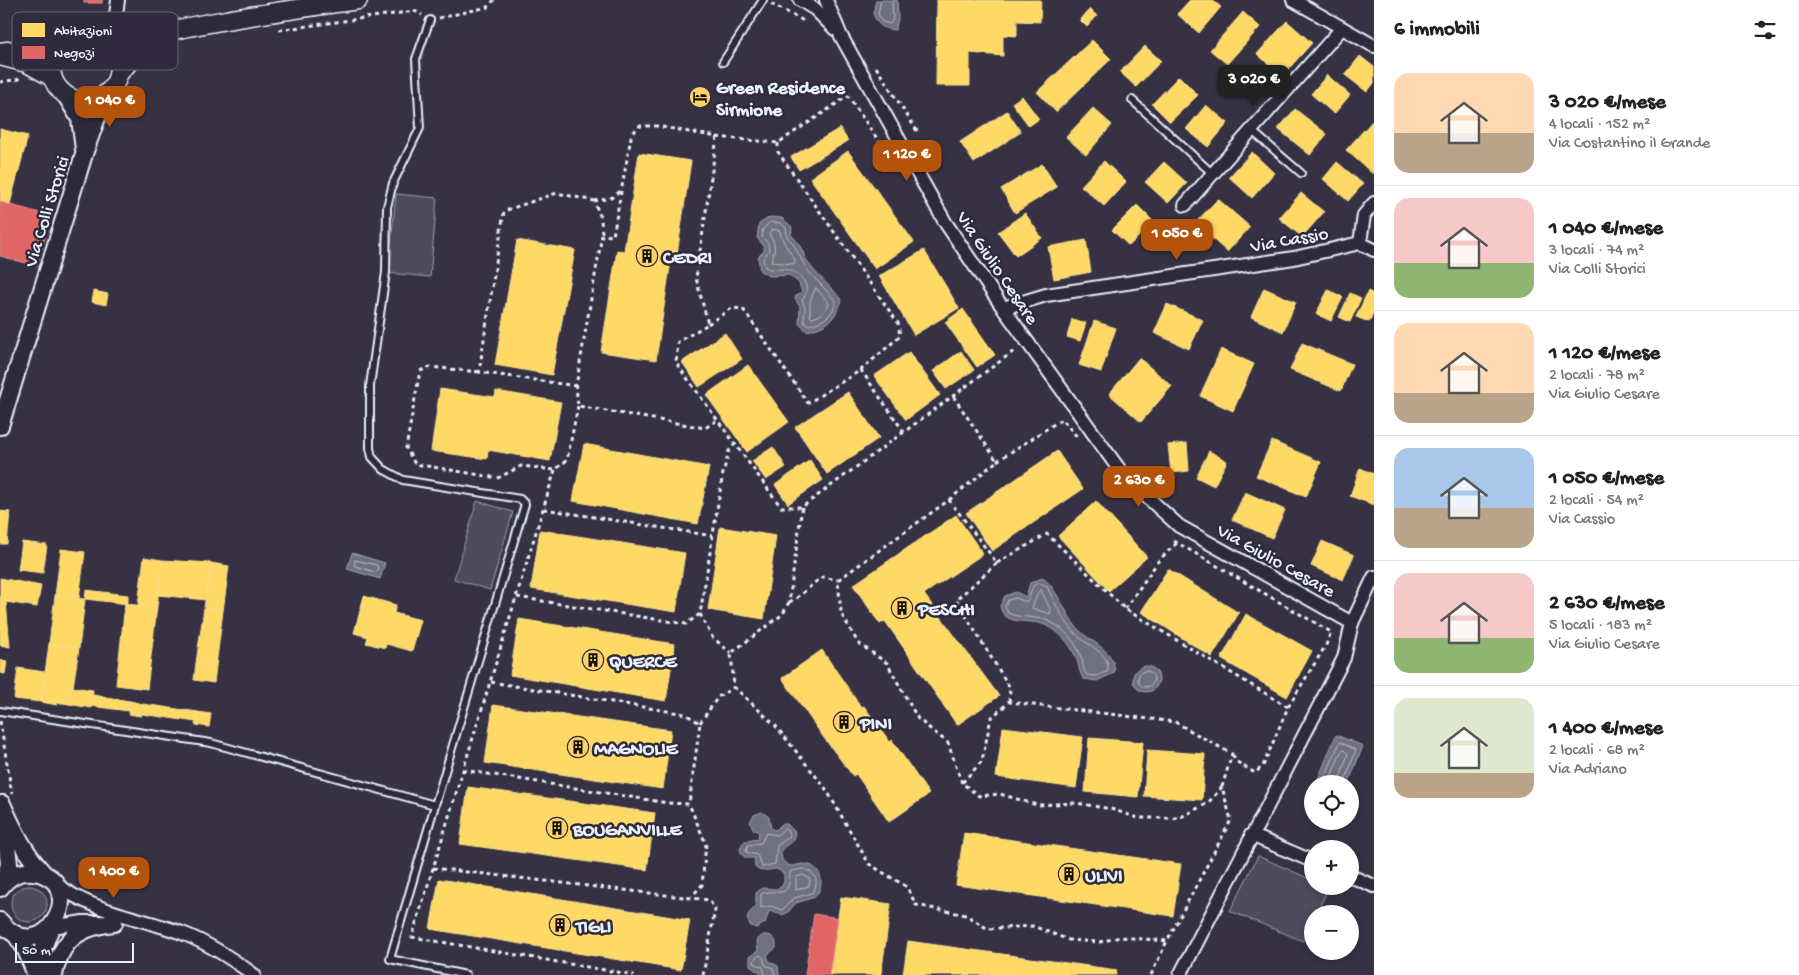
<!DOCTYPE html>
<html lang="it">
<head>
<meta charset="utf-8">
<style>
	body { margin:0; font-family:"Gochi Hand",sans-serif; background:#f2f2f2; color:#222; height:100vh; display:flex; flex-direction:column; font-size:19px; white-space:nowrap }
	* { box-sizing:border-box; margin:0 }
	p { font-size:16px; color:#767676 }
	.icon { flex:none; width:28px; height:28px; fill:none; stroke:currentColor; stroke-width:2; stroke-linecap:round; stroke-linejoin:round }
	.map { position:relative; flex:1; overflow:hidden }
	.details { display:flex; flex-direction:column; background:#fff; width:425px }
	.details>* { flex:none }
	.tools { position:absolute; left:1304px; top:775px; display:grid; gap:10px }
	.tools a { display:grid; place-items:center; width:55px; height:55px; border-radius:50%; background:#fff; box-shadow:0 2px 8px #0003; font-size:25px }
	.scale { position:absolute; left:15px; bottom:12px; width:119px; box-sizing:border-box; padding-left:5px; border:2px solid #e8f1f8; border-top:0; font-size:14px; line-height:18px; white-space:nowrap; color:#e8f1f8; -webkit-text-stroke:4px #2f2a3d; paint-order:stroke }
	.price { position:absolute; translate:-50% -42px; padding:0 11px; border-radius:10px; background:#b45309; color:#fff; font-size:16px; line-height:32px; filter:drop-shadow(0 1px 2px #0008) }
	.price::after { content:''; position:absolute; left:50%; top:30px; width:15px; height:11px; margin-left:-8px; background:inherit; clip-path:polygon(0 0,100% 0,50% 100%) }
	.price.current { background:#222; color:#fff }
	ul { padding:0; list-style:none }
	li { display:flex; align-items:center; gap:15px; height:125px; padding:0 20px }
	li+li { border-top:1px solid #e0e0e0 }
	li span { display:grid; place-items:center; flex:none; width:140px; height:100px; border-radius:15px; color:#555 }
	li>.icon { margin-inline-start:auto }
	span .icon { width:60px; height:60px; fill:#fffc; stroke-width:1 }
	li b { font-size:21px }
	h2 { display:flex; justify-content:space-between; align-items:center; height:60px; padding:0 20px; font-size:21px }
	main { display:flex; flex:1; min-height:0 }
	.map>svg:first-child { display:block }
	.green { fill:#4d4b5c; stroke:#9a9eaa }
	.water { fill:#70717f; stroke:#a0a4af }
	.homes { fill:#ffd966; stroke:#f8e092 }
	.shops { fill:#e06666; stroke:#e29092 }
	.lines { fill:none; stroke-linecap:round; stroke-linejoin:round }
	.shore { stroke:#b8bec8; stroke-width:1 }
	.service-casing { stroke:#e8f1f8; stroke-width:10 }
	.minor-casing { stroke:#e8f1f8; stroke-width:16 }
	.tertiary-casing { stroke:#e8f1f8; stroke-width:20 }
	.secondary-casing { stroke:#e8f1f8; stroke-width:21 }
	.path { stroke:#e8f1f8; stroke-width:3; stroke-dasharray:4 4; stroke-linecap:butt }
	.service { stroke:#2f2a3d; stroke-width:6 }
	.minor { stroke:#2f2a3d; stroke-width:12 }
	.tertiary { stroke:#2f2a3d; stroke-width:16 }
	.secondary { stroke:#2f2a3d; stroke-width:18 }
	.labels { text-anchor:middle; stroke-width:5; stroke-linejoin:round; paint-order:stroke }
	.poi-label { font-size:19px; font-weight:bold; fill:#e8f1f8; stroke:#2f2a3d; text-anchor:start }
	.street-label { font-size:19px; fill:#e8f1f8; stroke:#2f2a3d }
	.key { fill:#2f2a3d; stroke:#666675; stroke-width:1 }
	.key-label { font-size:14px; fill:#e8f1f8 }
</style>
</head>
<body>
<main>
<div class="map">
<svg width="1374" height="975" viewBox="0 0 1374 975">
	<rect width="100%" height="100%" fill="#363244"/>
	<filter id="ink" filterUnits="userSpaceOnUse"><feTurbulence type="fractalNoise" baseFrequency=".02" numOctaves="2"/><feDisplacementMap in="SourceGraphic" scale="10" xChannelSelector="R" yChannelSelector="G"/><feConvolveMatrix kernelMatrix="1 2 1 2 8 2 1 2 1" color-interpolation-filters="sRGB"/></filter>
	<g filter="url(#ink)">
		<g class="green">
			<path d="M396,194L437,198L430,277L388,273Z"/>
			<path d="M477,501L513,512L490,590L454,579Z"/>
			<path d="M1258,856L1312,880V886L1329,887L1316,914H1312V921L1303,941L1230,911Z"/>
			<circle cx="29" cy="904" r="18"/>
		</g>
		<g class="water">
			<path d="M876,0H897L898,19L895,30C882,29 879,26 873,14Z"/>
			<path d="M770,217L782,218L792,227L791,235C802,243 803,258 812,268C822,280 833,288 842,301C833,321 828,326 807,331L799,324L800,307L795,299L796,296L802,292L799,283L789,275L770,276L760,271L758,257L764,251V246L757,238L759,224Z"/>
			<path d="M352,553L385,563L380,579L347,569Z"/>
			<path d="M1042,578C1053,582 1068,617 1077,628C1089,642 1118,651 1114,673L1097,681L1084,679C1078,672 1080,666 1076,658C1071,644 1059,631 1045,625C1029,618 1004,627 1000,606L1005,596L1016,592L1026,597L1030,583Z"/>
			<circle cx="1146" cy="679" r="13"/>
			<path d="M1336,735L1363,746L1348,784H1316Z"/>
			<path d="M762,812L769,817L771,829L776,830L782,824H787L795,832L793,840L782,849C779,857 783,864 791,866C795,866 799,864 803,864C822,864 826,885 815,897L796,903L788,912L783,915L769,911L765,923L756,928L751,926C743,916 750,913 756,906V893L762,888L776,889L781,887L784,882V874L777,869C767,869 752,877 755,858H746C739,854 738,846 745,841L758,839L759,832L754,830L750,822L754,815Z"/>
			<path d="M763,935C772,934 777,939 776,948L767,955L769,961L778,966L779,975H760V971L755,970L750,965V956L758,951L757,940Z"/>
		</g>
		<g class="homes">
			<path d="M937,0H1041L1040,22L1017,21V36L1003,35V56L970,53V86H936Z"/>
			<path d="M1190,0H1212L1221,7L1199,33L1177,14Z"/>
			<path d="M1090,9L1097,16L1087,27L1080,20Z"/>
			<path d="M1243,12L1260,27L1227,64L1210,50Z"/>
			<path d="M1287,21L1312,43L1282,76L1257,54Z"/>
			<path d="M1092,40L1111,59L1056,112L1037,92Z"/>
			<path d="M1145,46L1161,61L1136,87L1120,72Z"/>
			<path d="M1360,56L1374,67V83L1367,92L1345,75Z"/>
			<path d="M1327,75L1350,95L1334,114L1311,94Z"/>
			<path d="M1179,76L1198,95L1170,122L1152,104Z"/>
			<path d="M1022,96L1039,119L1029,126L1012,103Z"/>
			<path d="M1206,105L1228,123L1208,147L1186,129Z"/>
			<path d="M1093,108L1112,125L1086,155L1066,137Z"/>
			<path d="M1295,109L1327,134L1310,155L1278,129Z"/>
			<path d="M1007,111L1021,132L974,163L960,142Z"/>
			<path d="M1374,119V173L1373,174L1346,150Z"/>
			<path d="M840,128L848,141L799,170L791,157Z"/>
			<path d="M0,129L28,136L10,204L0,202Z"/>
			<path d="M848,151L914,242L875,269L810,178Z"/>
			<path d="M1252,152L1274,173L1252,198L1229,177Z"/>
			<path d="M639,153L691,161L676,261L671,260L656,360L601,352L617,250L624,251Z"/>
			<path d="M1104,161L1126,182L1104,206L1081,186Z"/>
			<path d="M1164,162L1187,183L1168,203L1145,182Z"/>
			<path d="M1337,162L1363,184L1348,201L1323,179Z"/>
			<path d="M1042,164L1057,187L1015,213L1001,189Z"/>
			<path d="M1301,193L1324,212L1302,237L1279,218Z"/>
			<path d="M1218,199L1250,227L1227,252L1195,223Z"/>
			<path d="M1137,205L1154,222L1129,246L1112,230Z"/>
			<path d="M1025,213L1042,238L1016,256L998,232Z"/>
			<path d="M517,240L575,250L552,375L495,365Z"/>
			<path d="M1086,240L1091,272L1054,279L1048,247Z"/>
			<path d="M924,250L959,308L914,335L879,276Z"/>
			<path d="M1264,288L1296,302L1283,332L1251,317Z"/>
			<path d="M1328,290L1343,297L1331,321L1316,314Z"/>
			<path d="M94,291L108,294L106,305L92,302Z"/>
			<path d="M1368,291L1374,294V311L1369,322L1356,317Z"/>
			<path d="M1350,293L1361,298L1350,322L1339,317Z"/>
			<path d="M1167,304L1203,320L1189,349L1154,333Z"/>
			<path d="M963,309L995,355L977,367L945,322Z"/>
			<path d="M1072,319L1086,323L1080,341L1067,337Z"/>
			<path d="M1094,321L1116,328L1101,372L1079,365Z"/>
			<path d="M725,333L742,359L699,387L682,362Z"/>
			<path d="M1302,343L1352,364L1341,391L1290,370Z"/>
			<path d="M1221,349L1254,364L1233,411L1200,396Z"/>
			<path d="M961,351L974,370L946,389L933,371Z"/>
			<path d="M909,352L940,395L906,420L874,376Z"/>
			<path d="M1139,358L1172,386L1141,422L1109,394Z"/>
			<path d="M748,365L789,422L747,452L706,395Z"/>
			<path d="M440,389L495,397L496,391L561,402L550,461L488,450L487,459L431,451Z"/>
			<path d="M848,392L879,438L827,474L795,427Z"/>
			<path d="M1272,441L1321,462L1306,497L1256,476Z"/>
			<path d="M1187,443L1189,471L1171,473L1168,445Z"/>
			<path d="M584,444L709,467L698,524L573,501Z"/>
			<path d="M773,447L786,467L766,480L752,461Z"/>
			<path d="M1057,451L1083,489L992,551L966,513Z"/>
			<path d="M1209,451L1227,461L1214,486L1196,477Z"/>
			<path d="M810,460L823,480L788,504L775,485Z"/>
			<path d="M1360,468L1374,474V505L1350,496Z"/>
			<path d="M1245,492L1285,510L1272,538L1232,520Z"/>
			<path d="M1096,501L1147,557L1109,591L1058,536Z"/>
			<path d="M0,511L10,512L7,544H0Z"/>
			<path d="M956,515L983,554L924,594L999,696L957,725L885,621L880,624L853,585Z"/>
			<path d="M720,527L776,536L764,619L708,610Z"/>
			<path d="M540,530L685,553L676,612L531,589Z"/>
			<path d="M1322,541L1354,555L1343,580L1311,566Z"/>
			<path d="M22,542L47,545L43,573L18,570Z"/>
			<path d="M61,549L85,552L79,598L55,596Z"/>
			<path d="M144,557L162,560L157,607L138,605Z"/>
			<path d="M162,560L211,563L206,600L158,595Z"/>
			<path d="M211,563L229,566L223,611L204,608Z"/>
			<path d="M1168,569L1239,613L1212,657L1141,612Z"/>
			<path d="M0,578L41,586L37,607L6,602L10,647L0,645Z"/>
			<path d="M86,590L128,595V604L85,599Z"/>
			<path d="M55,596L85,599L79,648L49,644Z"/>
			<path d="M364,596L396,605L394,613L421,620L412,651L386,644L385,648L366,643L368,637L354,633Z"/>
			<path d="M125,604L157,607L147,689L116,685Z"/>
			<path d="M204,608L223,611L216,666L196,663Z"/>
			<path d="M1246,614L1312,651L1287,697L1221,659Z"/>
			<path d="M519,619L675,644L666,701L510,675Z"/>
			<path d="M49,644L79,648L73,687L66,686L63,703H57V705L41,702Z"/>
			<path d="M822,650L861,707L864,706L890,742L892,740L929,794L889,822L856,774L853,776L824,738L782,678Z"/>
			<path d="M0,660L7,661L5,674L0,673Z"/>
			<path d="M196,663L216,666L214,683L194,680Z"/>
			<path d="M18,668L45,672L41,702L14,699Z"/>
			<path d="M66,686L93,690L91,708L63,703Z"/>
			<path d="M93,695L130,701L128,711L91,706Z"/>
			<path d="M130,701L143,704L141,716L128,714Z"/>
			<path d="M143,704L198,712L196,722L142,714Z"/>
			<path d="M493,705L671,730L663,789L485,763Z"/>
			<path d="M198,712L211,714L209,727L195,725Z"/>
			<path d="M1003,727L1083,737L1076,788L996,777Z"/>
			<path d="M1089,738L1143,742L1138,797L1085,792Z"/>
			<path d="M1147,750L1205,754L1202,800L1144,796Z"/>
			<path d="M468,787L655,813L647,870L460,844Z"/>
			<path d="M964,833L1181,864L1173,916L956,885Z"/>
			<path d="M439,879L690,920L681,970L430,929Z"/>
			<path d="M841,897L891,904L881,975H829Z"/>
			<path d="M908,941L1117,970L1116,975H903Z"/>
		</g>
		<g class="shops">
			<rect x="84" y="0" width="18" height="3"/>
			<path d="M0,202L51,216L37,266L0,256Z"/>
			<path d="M814,914L838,918L829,975H805Z"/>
		</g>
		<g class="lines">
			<g class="shore">
				<path d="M881,0L878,14L882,22L890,24L893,19L892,0"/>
				<path d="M771,222L780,223L786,228L787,237L793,243L807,270L836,301C833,316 823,322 808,325L804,322L805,307L802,300C813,289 802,273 788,270C779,267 772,272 765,267L763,259L769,250L768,243L762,237L763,229Z"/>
				<path d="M773,229L780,231C781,242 790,250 795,260L794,264L771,262C775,250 777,244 769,234Z"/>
				<path d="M816,288L829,303C826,311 821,316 812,318L810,316V301Z"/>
				<path d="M355,560L377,565L378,570L375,572L355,566Z"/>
				<path d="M1039,583L1047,586C1055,604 1063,620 1076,634C1087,646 1110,652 1108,671L1097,676L1087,675C1082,669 1084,664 1081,657C1076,641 1062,626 1046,620C1035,616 1015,618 1008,613L1005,606L1008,600L1016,598L1023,601H1028L1033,586Z"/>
				<path d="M1041,590L1051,611L1050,614L1032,608L1038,592Z"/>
				<circle cx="1146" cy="679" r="8"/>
				<path d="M1322,784L1340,742L1356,750L1344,784"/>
				<path d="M1328,784L1341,752L1344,750L1348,754L1338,784"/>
				<path d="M785,829L788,831L790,836L777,846L775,864L762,867L757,855L746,852L748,845L761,843L766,833L776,835Z"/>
				<path d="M803,869C816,872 820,882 812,893L794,898L782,910L771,906L761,908V894C776,887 790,903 790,872Z"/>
				<path d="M803,875L810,879L809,886L796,890V878Z"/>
				<path d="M765,975L763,967L754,963L755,958L760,955L763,957L765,965L773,968L775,975"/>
			</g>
			<g class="service-casing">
				<g id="service">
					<path d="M430,20L416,59L420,128L393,183L387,207L386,272L370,386V448L372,457L383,469L403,480L520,499L525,504L435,805"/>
					<path d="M723,62L763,0"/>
					<path d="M1132,100L1213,174"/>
					<path d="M1251,130L1301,173"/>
					<path d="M0,711L211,743L435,805L390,959L466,975"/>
				</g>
			</g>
			<g class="minor-casing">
				<g id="minor">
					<path d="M800,0L815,9L835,29"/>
					<path d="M826,0L841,36L945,222L1003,308L1124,476L1179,526L1352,623"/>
					<path d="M1293,0L1374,46"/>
					<path d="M115,22L156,33"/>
					<path d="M104,39L115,22L118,0"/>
					<path d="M1185,205L1342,28"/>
					<path d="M1360,243L1364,215L1374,203"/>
					<path d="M1003,308L1046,295L1294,258L1360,243L1374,250"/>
					<path d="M1251,835L1312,861"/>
					<path d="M1350,876L1374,886"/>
					<path d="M54,883C95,913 136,916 182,933C208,943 231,958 254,975"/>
					<path d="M53,927L83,922H101"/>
					<path d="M1180,975L1344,658L1352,623L1374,577"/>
				</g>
			</g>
			<g class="tertiary-casing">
				<g id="tertiary">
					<path d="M65,94L80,119L84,149"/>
					<path d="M0,426L85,151L105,95"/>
					<path d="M4,881L9,864L2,804C14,831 25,854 46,876"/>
					<path d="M0,888C8,877 19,870 33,872C93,879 44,975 0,921"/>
					<path d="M16,935L26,950L36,975"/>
					<path d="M43,975V948L50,930"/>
					<path d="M54,975C61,939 79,927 114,923"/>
				</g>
			</g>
			<g class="secondary-casing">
				<g id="secondary">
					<circle cx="85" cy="67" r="34"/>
					<path d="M111,45C192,23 275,12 358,0"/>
					<path d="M0,52L61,44"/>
					<path d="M0,56L27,63L52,77"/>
					<path d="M118,74L155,34"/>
				</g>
			</g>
			<g class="path">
				<path d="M771,4L802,20L805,17"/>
				<path d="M439,18L488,7L494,0"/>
				<path d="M67,30L98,25"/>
				<path d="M279,30L415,11L422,15"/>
				<path d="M876,67L919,134"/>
				<path d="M0,82L20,79"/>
				<path d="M717,137L696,278L708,324L678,342L676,363L781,507H802L1014,351L1015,347"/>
				<path d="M778,143V152L898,323L900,336L861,370"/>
				<path d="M594,201L611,198L620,191"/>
				<path d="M708,324L732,308L743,309L808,403L861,370L904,432"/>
				<path d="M479,372L430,367L420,371L406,448L415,464L498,478L521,466L555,470L567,460L578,406"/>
				<path d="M576,386L479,372L504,211L557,193L594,201L601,218L602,235"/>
				<path d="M716,421L705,428L578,406L576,386L602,235L613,236L631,137L638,126H657L717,137L778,143L848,96L897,168"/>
				<path d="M997,461L1062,419L1078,438"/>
				<path d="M555,470L412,937L634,975"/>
				<path d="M949,500L997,461L953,396"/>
				<path d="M802,507L789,602L783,614L731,653L734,687L775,725L826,789L869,864L907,887L916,905L966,915L988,929L1033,926L1069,940L1100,942L1120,937L1167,941L1231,820L1222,787L1232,754L1175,722L1009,702L991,718L982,761L962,783L979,796L1000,794L1037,805L1076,803L1111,809L1138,818H1179L1208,803L1222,787"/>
				<path d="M544,509L713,536"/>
				<path d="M1174,541L1331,632L1326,645L1288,707"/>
				<path d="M997,563L1047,534L1125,609L1288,707L1263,766L1255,773L1237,762L1232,754"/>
				<path d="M517,597L686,624L700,614L723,473L729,451L734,445"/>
				<path d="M789,602C803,596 810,584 823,577L838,580"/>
				<path d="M1125,609L1159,560L1177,543"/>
				<path d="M700,614L712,637L731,653"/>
				<path d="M491,682L685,714L700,723L689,804"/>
				<path d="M0,721L12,794"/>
				<path d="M700,723L718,697L734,687"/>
				<path d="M463,770L668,803L689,804L706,844L702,885L692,896"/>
				<path d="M962,783L948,743L918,719L887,663L858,643L841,613L838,580L949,500L997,563L956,600L1010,688L1009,702"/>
				<path d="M433,868L709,900L715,910L703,975"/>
				<path d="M1151,975L1167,941"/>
			</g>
			<use href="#service" class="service"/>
			<use href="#minor" class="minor"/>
			<use href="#tertiary" class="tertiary"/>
			<use href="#secondary" class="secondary"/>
		</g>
	</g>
	<defs>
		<g id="hotel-disc" transform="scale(1.125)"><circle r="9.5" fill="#ffd166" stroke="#2f2a3d"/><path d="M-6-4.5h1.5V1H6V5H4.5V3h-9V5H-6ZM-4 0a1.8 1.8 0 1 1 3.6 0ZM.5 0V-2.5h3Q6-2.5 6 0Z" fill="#111"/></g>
		<g id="building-disc" transform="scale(1.125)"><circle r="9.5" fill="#ffd166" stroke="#2f2a3d"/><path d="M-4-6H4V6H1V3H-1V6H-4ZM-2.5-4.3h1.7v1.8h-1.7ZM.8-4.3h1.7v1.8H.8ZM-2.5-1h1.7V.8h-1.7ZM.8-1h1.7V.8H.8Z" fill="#111"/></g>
	</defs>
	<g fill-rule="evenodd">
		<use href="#hotel-disc" x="700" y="97"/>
		<use href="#building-disc" x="647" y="256"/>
		<use href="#building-disc" x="902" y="608"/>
		<use href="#building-disc" x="593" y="660"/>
		<use href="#building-disc" x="844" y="722"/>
		<use href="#building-disc" x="578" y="747"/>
		<use href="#building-disc" x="557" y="828"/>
		<use href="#building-disc" x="1069" y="874"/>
		<use href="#building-disc" x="560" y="925"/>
	</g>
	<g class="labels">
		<g class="poi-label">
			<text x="716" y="93">Green Residence<tspan x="716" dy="22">Sirmione</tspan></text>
			<text x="663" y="263">CEDRI</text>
			<text x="918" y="615">PESCHI</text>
			<text x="609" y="667">QUERCE</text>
			<text x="860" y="729">PINI</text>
			<text x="594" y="754">MAGNOLIE</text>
			<text x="573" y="835">BOUGANVILLE</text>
			<text x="1085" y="881">ULIVI</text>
			<text x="576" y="932">TIGLI</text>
		</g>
		<g class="street-label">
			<text transform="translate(45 211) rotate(-73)" y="7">Via Colli Storici</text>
			<text transform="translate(1289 238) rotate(-10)" y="7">Via Cassio</text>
			<text transform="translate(999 267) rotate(56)" y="7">Via Giulio Cesare</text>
			<text transform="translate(1277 559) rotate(29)" y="7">Via Giulio Cesare</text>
		</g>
	</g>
	<rect x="12" y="12" width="166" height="58" rx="8" class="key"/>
	<rect x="22" y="23" width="23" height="14" fill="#ffd966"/>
	<rect x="22" y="46" width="23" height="13" fill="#e06666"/>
	<g class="key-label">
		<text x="54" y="35">Abitazioni</text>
		<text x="54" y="57">Negozi</text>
	</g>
</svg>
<div class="tools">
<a><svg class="icon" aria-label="locate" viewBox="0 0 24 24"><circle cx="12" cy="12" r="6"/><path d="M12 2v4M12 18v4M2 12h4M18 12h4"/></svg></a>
<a>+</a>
<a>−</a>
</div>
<div class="scale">50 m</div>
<b class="price current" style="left:1254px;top:107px">3 020 €</b>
<b class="price" style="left:110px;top:128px">1 040 €</b>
<b class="price" style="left:907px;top:182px">1 120 €</b>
<b class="price" style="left:1177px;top:261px">1 050 €</b>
<b class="price" style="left:1139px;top:508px">2 630 €</b>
<b class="price" style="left:114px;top:899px">1 400 €</b>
</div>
<section class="details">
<h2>6 immobili<svg class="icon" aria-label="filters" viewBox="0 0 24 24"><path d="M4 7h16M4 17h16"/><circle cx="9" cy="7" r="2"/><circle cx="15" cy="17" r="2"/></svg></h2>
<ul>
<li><span style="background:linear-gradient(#ffd9b3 60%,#b9a48a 0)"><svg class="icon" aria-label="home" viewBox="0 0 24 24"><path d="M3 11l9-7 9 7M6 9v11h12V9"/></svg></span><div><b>3 020 €/mese</b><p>4 locali · 152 m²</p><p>Via Costantino il Grande</p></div></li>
<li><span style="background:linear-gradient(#f6c9c9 65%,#8fb573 0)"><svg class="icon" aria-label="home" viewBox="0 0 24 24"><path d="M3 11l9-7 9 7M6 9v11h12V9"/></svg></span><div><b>1 040 €/mese</b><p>3 locali · 74 m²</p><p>Via Colli Storici</p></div></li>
<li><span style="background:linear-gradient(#ffd9b3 70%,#b9a48a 0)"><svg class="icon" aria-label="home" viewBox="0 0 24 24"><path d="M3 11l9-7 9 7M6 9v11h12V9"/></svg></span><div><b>1 120 €/mese</b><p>2 locali · 78 m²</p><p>Via Giulio Cesare</p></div></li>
<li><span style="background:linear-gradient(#a9c7e8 60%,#b9a48a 0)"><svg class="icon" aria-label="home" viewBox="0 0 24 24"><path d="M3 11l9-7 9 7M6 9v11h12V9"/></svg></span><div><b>1 050 €/mese</b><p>2 locali · 54 m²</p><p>Via Cassio</p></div></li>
<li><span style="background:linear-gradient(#f6c9c9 65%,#8fb573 0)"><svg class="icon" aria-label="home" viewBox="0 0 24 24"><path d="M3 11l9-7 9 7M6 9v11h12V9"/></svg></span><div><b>2 630 €/mese</b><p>5 locali · 183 m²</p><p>Via Giulio Cesare</p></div></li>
<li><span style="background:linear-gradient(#dfe7d0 75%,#b9a48a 0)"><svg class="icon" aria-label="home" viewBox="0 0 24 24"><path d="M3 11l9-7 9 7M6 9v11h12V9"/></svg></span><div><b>1 400 €/mese</b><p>2 locali · 68 m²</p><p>Via Adriano</p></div></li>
</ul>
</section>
</main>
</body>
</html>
